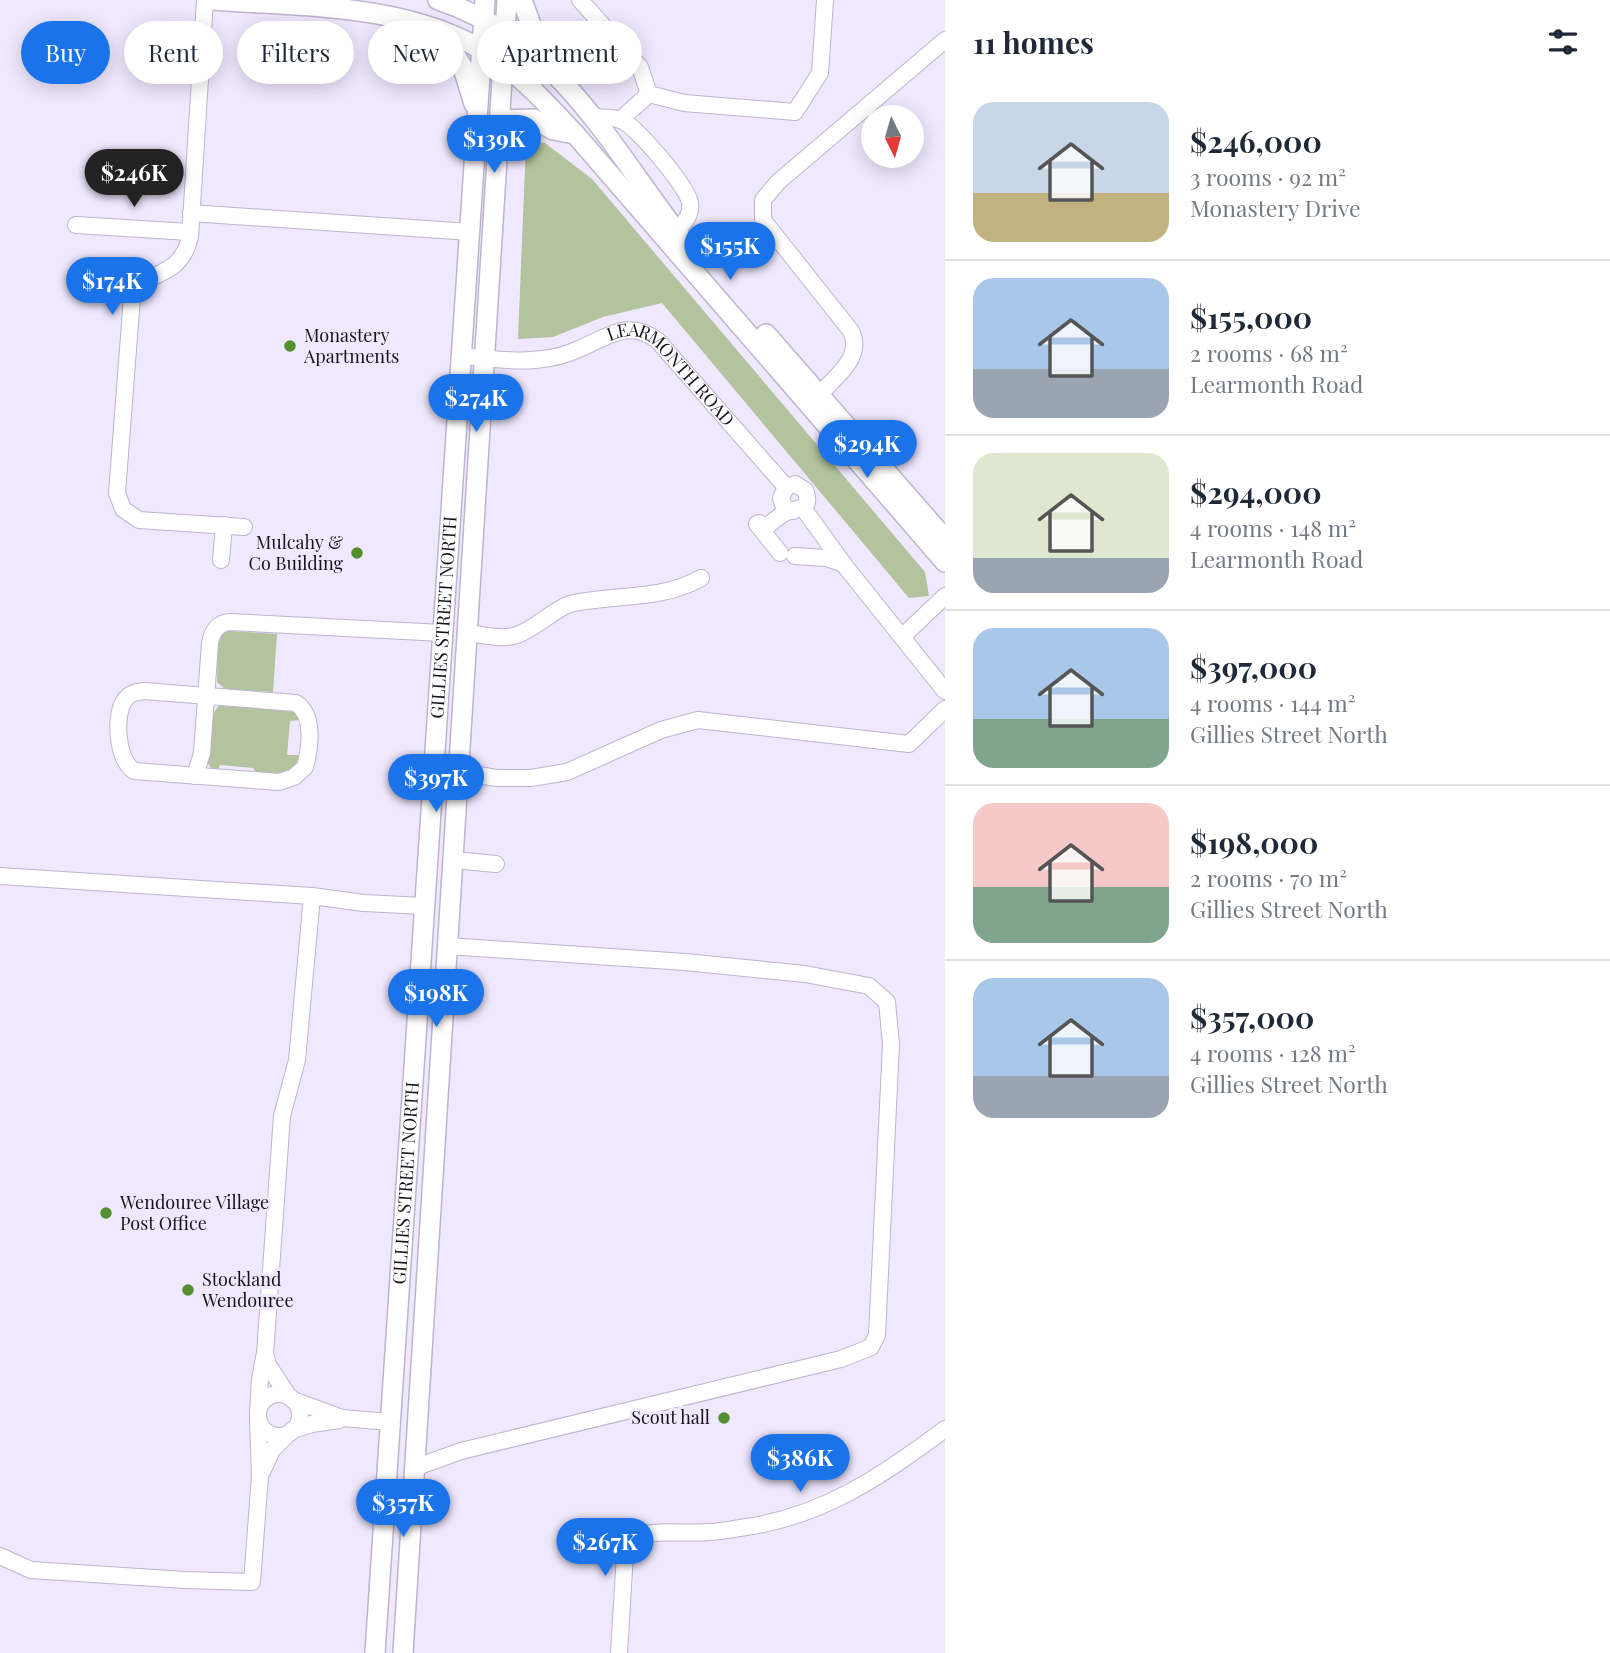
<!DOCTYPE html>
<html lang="en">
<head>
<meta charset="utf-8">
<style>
	body { margin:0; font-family:"Playfair Display",serif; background:#f6f6f7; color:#1f2937; height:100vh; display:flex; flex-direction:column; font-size:26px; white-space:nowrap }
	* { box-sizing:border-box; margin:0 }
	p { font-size:23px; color:#747a83 }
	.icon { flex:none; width:38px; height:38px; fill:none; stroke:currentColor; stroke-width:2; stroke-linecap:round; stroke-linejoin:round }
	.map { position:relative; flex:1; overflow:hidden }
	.drawer { display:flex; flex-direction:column; background:#fff; width:665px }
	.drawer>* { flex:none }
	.hud { position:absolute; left:21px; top:21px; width:665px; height:63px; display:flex; gap:14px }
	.needle { width:46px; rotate:175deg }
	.fabs { position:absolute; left:861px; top:105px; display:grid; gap:14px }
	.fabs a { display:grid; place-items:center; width:63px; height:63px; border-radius:50%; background:#fff; box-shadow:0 4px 18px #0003; font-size:35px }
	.price { position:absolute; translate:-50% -60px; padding:0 16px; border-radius:24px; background:#1a73e8; color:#fff; font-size:23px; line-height:46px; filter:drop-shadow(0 2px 4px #0008) }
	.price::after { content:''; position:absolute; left:50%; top:42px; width:21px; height:16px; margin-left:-10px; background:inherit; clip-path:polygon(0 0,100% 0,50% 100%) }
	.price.selected { background:#222; color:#fff }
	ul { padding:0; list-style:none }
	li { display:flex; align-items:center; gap:21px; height:175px; padding:0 28px }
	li+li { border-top:2px solid #e0e1e3 }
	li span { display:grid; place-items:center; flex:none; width:196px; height:140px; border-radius:21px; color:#555 }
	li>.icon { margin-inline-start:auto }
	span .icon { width:84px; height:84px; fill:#fffc; stroke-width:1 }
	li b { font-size:30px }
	h2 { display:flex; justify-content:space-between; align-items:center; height:84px; padding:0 28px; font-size:30px }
	.pill { padding:0 24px; border-radius:32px; background:#fff; box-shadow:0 4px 18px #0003; font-size:24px; line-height:63px }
	.pill.selected { background:#1a73e8; color:#fff }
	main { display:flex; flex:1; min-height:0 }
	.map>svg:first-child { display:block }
	.green { fill:#b2c39d }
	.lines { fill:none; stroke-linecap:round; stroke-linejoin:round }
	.minor-casing { stroke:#beb4cf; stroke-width:18 }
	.major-casing { stroke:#beb4cf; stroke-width:22 }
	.minor { stroke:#fff; stroke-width:16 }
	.major { stroke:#fff; stroke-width:19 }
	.poi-dot { fill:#518f2f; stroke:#f0e8fe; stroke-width:2.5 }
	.labels { text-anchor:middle; stroke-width:6; stroke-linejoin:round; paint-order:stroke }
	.poi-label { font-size:18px; fill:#17131d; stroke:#f0e8fe; text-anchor:start }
	.street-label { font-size:18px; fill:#17131d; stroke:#f0e8fe }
</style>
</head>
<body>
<main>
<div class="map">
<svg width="945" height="1653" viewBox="0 0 945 1653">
	<rect width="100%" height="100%" fill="#f0e8fe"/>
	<g class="green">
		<path d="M526,143H545L592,179L925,572L929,596L909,598L662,303L603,317L553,337L518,339Z"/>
		<path d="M230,631L277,634L273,692L225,689L217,682L218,642L223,633Z"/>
		<path d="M220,705L296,712L301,720L290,721L287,755H299C295,777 273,774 256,773L253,768L220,765L218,770L211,768L207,762C212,746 206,716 220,705Z"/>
	</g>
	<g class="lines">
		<g class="minor-casing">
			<g id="minor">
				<path d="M205,0L190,237C180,281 144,268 132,297L117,493L123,509L139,520L244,527"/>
				<path d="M580,0L640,67L649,94"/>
				<path d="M649,94L684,103L795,112L820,73L825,0"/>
				<path d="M593,117C602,118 612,117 621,120C636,126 688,187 690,203C692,215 684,223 676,231"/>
				<path d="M620,120L649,94"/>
				<path d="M191,213L470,232"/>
				<path d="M76,225L190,232"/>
				<path id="s1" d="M461,356C486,358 518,363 542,359C554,358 568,354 579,349C607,337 630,318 658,341L786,487"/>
				<path d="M820,394C836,376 864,357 851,331L763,220V200L778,182L945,40"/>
				<path d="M803,508L845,566L945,691"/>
				<path d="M759,523L757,524L780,553"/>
				<path d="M762,530C769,525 778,516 787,512C799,507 813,510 805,490L795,484L786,487L781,498L784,507L793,511"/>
				<path d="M795,556L826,558L844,564"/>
				<path d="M221,560L224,525"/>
				<path d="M468,633C483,635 502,640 517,635C537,628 551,611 570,604C613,594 661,601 701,578"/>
				<path d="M903,636L945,596"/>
				<path d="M144,691L296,703C315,715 310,748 305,767L294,777L279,782L134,771C117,759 114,717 124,701C129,693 136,692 144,691Z"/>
				<path d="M459,772L497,778H531L567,772L661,730L698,720L909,744L945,709"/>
				<path d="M195,776L202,753L210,643C212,631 218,623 230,622L442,633"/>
				<path d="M453,860L496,864"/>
				<path d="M0,876L312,896L364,903L424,906"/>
				<path d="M265,1353L268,1365L289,1397"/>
				<circle cx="279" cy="1415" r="21"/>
				<path d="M293,1400L342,1418L390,1422"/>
				<path d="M258,1414L260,1379L265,1353L282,1116L297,1060L312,896"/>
				<path d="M292,1430L312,1424L339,1420"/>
				<path d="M414,1468L461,1451L841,1359L871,1347L877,1335L891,1044L887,1002L869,986L805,974L685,962L448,946"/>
				<path d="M262,1472L272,1450L289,1433"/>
				<path d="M0,1556L31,1570L185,1580L252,1582L260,1476L258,1419"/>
				<path d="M619,1653L625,1553C630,1544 635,1538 644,1535C656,1530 693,1534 708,1532C719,1532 729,1530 740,1528C823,1517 880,1477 945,1429"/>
			</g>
		</g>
		<g class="major-casing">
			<g id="major">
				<path d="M212,0C303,7 404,3 484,51C519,73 547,104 575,134L945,562"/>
				<path d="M438,0C562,40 614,154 690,249"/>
				<path d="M522,0L544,60"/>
				<path d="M440,30L463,68L474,104"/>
				<path d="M501,120L534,119L553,130L575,134"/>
				<path d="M766,334L945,539"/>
				<path id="s2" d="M375,1653L485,0"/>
				<path d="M403,1653L507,0"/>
			</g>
		</g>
		<use href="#minor" class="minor"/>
		<use href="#major" class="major"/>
	</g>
	<g class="poi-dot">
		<circle cx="290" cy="346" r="7"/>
		<circle cx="357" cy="553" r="7"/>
		<circle cx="106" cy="1213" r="7"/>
		<circle cx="188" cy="1290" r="7"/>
		<circle cx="724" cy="1418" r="7"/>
	</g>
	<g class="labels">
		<g class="poi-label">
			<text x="304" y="342">Monastery<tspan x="304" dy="21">Apartments</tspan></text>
			<text x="343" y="549" text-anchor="end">Mulcahy &amp;<tspan x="343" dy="21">Co Building</tspan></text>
			<text x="120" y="1209">Wendouree Village<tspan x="120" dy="21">Post Office</tspan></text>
			<text x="202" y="1286">Stockland<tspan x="202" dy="21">Wendouree</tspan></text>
			<text x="710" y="1424" text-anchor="end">Scout hall</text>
		</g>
		<g class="street-label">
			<text dy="6" stroke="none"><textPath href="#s1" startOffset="233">LEARMONTH ROAD</textPath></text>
			<text dy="6" stroke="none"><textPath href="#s2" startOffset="1038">GILLIES STREET NORTH</textPath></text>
			<text dy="6" stroke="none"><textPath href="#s2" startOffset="471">GILLIES STREET NORTH</textPath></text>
		</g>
	</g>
</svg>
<div class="fabs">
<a><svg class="needle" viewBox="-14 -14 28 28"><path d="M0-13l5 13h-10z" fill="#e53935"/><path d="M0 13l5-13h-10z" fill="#747a83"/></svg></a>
</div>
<b class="price" style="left:494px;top:175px">$139K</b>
<b class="price selected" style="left:134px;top:209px">$246K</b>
<b class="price" style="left:730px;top:282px">$155K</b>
<b class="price" style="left:112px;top:317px">$174K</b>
<b class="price" style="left:476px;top:434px">$274K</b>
<b class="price" style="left:867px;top:480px">$294K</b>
<b class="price" style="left:436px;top:814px">$397K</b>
<b class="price" style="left:436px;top:1029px">$198K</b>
<b class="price" style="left:800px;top:1494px">$386K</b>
<b class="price" style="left:403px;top:1539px">$357K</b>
<b class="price" style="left:605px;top:1578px">$267K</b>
<div class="hud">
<a class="pill selected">Buy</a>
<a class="pill">Rent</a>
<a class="pill">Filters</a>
<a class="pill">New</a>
<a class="pill">Apartment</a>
</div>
</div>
<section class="drawer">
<h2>11 homes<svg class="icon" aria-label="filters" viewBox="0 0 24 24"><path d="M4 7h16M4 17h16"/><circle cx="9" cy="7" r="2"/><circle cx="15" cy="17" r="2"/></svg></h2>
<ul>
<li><span style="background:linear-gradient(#c9d6e8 65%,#c2b280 0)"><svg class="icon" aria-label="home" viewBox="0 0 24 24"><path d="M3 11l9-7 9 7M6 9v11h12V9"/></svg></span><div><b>$246,000</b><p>3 rooms · 92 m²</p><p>Monastery Drive</p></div></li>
<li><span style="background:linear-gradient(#a9c7e8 65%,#9aa5b1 0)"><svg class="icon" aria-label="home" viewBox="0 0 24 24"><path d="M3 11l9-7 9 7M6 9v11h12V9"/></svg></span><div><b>$155,000</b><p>2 rooms · 68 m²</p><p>Learmonth Road</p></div></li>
<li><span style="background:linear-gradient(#dfe7d0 75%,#9aa5b1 0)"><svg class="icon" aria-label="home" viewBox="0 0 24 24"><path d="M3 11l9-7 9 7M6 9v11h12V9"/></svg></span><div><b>$294,000</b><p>4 rooms · 148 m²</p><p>Learmonth Road</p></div></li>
<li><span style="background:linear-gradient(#a9c7e8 65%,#7fa58c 0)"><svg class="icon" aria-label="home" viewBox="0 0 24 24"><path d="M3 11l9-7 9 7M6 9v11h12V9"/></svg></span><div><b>$397,000</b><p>4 rooms · 144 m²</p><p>Gillies Street North</p></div></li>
<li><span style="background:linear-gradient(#f6c9c9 60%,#7fa58c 0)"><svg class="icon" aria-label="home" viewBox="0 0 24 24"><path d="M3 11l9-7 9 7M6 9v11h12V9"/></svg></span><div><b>$198,000</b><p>2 rooms · 70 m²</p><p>Gillies Street North</p></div></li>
<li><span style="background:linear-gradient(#a9c7e8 70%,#9aa5b1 0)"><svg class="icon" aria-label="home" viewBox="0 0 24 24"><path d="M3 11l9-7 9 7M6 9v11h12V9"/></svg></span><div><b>$357,000</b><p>4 rooms · 128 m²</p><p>Gillies Street North</p></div></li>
</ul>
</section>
</main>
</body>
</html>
